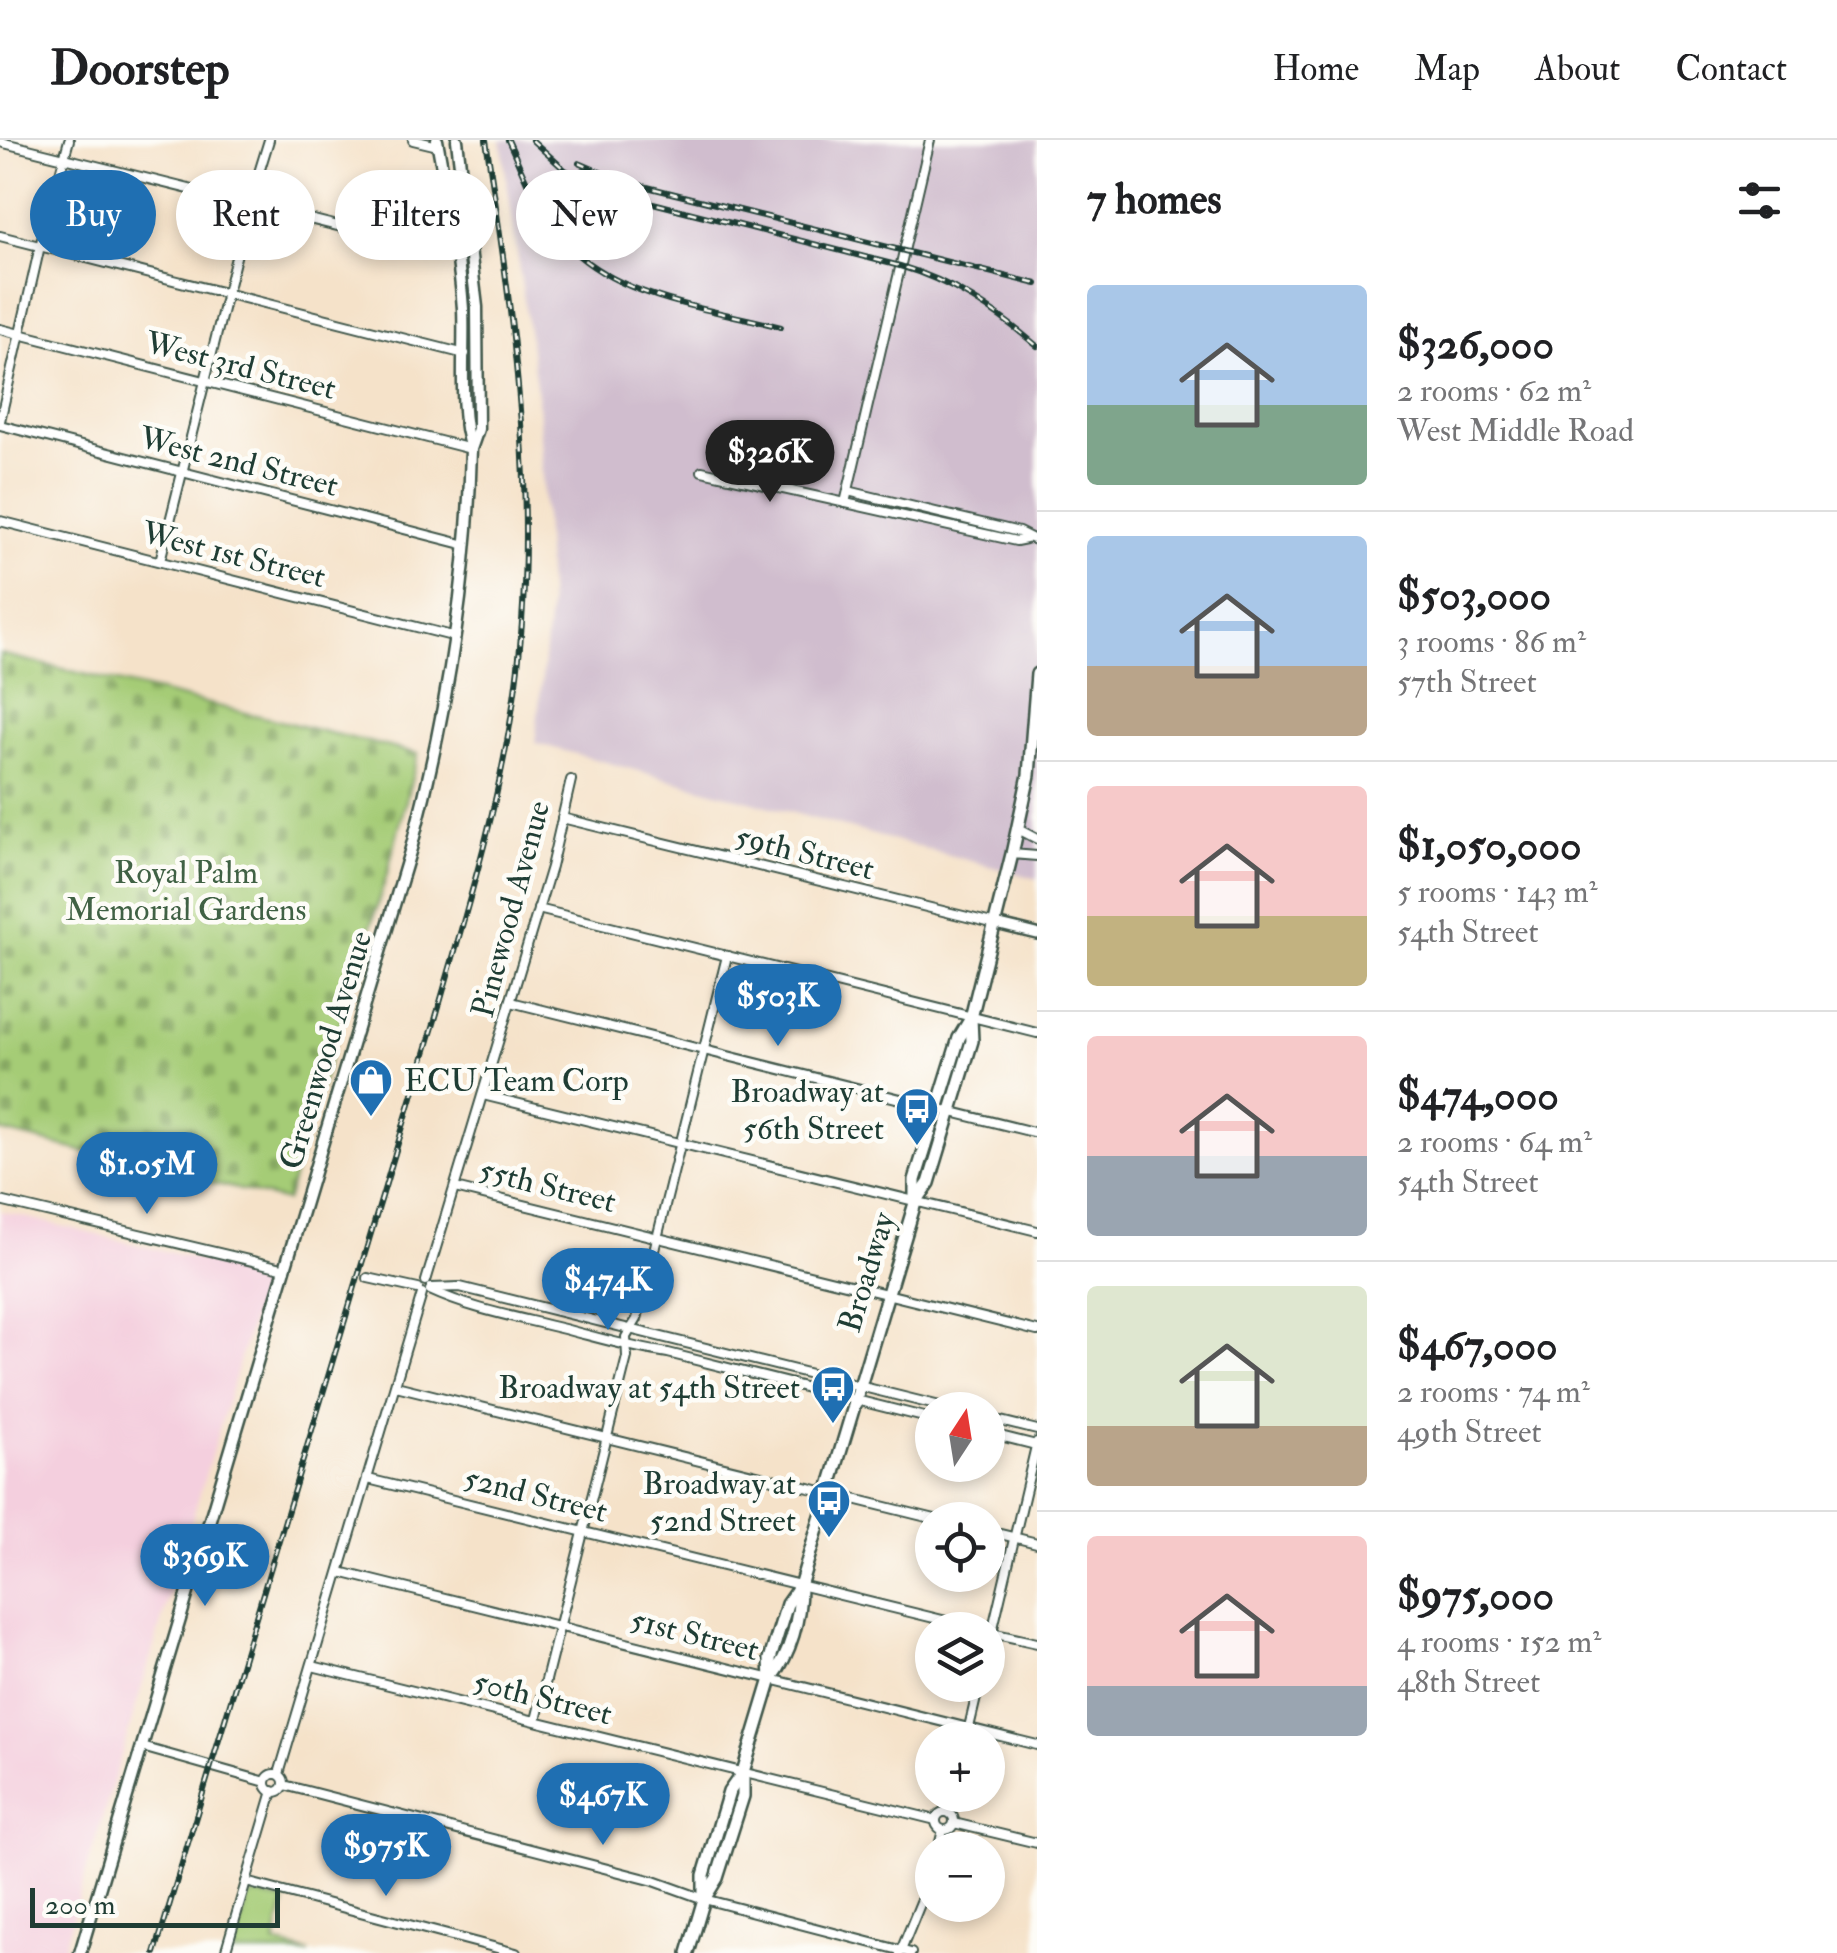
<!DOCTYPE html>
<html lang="en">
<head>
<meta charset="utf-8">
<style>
	body { margin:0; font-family:"IM FELL Double Pica",serif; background:#f6f6f6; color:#202124; height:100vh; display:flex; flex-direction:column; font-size:38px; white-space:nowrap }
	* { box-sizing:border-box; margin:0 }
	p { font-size:32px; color:#757577 }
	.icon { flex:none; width:55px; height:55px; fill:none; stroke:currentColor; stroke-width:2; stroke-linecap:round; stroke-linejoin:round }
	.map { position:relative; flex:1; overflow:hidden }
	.sheet { display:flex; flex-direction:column; background:#fff; width:800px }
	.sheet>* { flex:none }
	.hud { position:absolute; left:30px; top:30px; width:855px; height:90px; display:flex; gap:20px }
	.needle { width:65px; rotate:12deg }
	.tools { position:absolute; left:915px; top:1252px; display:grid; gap:20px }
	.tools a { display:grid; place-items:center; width:90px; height:90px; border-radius:50%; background:#fff; box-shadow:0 5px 15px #0003; font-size:50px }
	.scale { position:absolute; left:30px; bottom:25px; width:250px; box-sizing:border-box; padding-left:10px; border:5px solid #1f3d34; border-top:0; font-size:28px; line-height:35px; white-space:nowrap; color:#1f3d34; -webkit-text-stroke:8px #fdfcf7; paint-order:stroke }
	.price { position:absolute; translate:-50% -85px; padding:0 22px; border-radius:35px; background:#1f6fb2; color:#fff; font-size:32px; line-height:65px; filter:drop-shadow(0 2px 5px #0008) }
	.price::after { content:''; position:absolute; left:50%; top:60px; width:30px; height:22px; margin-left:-15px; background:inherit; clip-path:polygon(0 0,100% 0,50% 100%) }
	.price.selected { background:#222; color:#fff }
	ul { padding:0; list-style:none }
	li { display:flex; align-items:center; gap:30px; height:250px; padding:0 50px }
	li+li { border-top:2px solid #e0e0e0 }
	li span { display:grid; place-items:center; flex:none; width:280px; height:200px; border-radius:10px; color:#555 }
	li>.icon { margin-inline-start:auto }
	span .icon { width:120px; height:120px; fill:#fffc; stroke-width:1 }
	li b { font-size:42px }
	h2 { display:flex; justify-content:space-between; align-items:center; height:120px; padding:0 50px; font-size:42px }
	.chip { padding:0 35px; border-radius:45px; background:#fff; box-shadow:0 5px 15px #0003; font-size:35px; line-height:90px }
	.chip.selected { background:#1f6fb2; color:#fff }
	header { display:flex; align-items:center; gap:60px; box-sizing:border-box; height:140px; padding:0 50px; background:#fff; border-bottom:2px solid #e0e0e0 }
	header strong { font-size:48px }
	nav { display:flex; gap:55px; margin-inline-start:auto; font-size:35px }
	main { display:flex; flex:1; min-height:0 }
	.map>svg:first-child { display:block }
	.built { fill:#f4cfde }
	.industrial { fill:#d0bdce }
	.cemetery { fill:url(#cemetery-stones); stroke:#628455; stroke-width:2.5 }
	.green { fill:#a5cc76; stroke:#628455; stroke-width:2.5 }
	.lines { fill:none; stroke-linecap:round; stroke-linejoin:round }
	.minor-casing { stroke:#3f564a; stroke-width:12 }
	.tertiary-casing { stroke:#3f564a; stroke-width:14 }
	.secondary-casing { stroke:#3f564a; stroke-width:15 }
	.primary-casing { stroke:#3f564a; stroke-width:16 }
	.minor { stroke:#fff; stroke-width:8 }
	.tertiary { stroke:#fff; stroke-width:9 }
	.secondary { stroke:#fff; stroke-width:10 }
	.primary { stroke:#fff; stroke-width:11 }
	.rail-casing { stroke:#1f3d34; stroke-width:6 }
	.rail { stroke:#fdfcf7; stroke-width:2.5; stroke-dasharray:8; stroke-linecap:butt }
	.labels { text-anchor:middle; stroke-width:9; stroke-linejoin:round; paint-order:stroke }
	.street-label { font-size:32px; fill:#1f3d34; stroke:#fdfcf7 }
	.park-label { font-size:32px; fill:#406144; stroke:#fdfcf7 }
	.poi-label { font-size:32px; fill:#1f3d34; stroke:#fdfcf7; text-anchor:end }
</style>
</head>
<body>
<header>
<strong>Doorstep</strong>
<nav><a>Home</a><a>Map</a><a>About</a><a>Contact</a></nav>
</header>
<main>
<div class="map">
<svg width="1037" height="1813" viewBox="0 0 1037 1813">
	<defs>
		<pattern id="cemetery-stones" width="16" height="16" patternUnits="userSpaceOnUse" patternTransform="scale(2.5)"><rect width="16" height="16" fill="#a5cc76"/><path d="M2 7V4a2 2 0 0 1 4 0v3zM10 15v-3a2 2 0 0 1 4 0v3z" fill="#86a762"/></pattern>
	</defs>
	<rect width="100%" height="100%" fill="#fdfcf7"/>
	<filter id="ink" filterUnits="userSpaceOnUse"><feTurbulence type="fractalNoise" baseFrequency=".01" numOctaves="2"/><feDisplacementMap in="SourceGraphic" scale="20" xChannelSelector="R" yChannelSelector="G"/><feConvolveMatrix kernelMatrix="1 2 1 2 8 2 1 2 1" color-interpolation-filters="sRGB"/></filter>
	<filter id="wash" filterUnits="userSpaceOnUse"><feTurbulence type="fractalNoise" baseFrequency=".0048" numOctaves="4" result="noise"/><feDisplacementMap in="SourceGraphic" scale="40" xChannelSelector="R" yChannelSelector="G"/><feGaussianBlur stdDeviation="2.25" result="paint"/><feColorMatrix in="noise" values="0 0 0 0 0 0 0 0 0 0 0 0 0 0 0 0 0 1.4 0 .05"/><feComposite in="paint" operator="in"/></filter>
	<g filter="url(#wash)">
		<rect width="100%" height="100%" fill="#f5e2c9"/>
		<path class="built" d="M0,1071L265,1136L62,1813H0Z"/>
		<path class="industrial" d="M501,0H1037V739L535,603L549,471L538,259Z"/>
		<path class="cemetery" d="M0,514L418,614L387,734L286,1061L0,991Z"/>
		<path class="green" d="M256,1754L285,1761L275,1804L310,1813H233L248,1758Z"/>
	</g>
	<g filter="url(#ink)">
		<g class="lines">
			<g class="minor-casing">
				<g id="minor">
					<path d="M413,0L438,6"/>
					<path d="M0,2L458,116"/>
					<path d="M0,96L465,214"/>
					<path d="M0,189L471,309"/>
					<path d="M0,281L40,106L69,0"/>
					<path d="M0,285L466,405"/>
					<path d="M702,331L1016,401L1026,399"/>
					<path d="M848,351L1019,392L1037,401"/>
					<path d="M845,363L930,0"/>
					<path d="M0,381L456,497"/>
					<path d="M160,421L249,65L269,0"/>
					<path d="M562,678L996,784"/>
					<path d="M1018,689L1037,699"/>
					<path d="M1012,714L1037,716"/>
					<path d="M538,769L1037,893"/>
					<path d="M511,862L1037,993"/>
					<path d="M483,955L1037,1091"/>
					<path d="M455,1048L1037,1191"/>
					<path d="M0,1061L286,1129"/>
					<path d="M368,1138L418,1149"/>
					<path d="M426,1141L551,727L571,640"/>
					<path d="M431,1148L460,1147L956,1270"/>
					<path d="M430,1150C471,1169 516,1177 560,1188C596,1197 631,1208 668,1213L932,1279"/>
					<path d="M396,1246L939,1380"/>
					<path d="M988,1278L1037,1290"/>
					<path d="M988,1293L1036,1305"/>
					<path d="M368,1339L983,1490"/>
					<path d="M988,1391L1037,1403"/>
					<path d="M340,1432L1037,1605"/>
					<path d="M993,1488L1037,1302"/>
					<path d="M996,1494L1037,1503"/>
					<path d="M988,1510L991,1497"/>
					<path d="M312,1526L936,1680"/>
					<path d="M536,1580L627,1217L626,1197L637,1179L727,816"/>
					<path d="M966,1600L979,1545"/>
					<path d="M142,1607L266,1642"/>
					<circle cx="275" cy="1643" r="9"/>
					<path d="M279,1634L422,1154"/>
					<path d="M284,1645L654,1741L704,1759L911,1813"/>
					<circle cx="945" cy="1681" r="9"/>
					<path d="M948,1672L952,1655"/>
					<path d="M954,1683L1037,1703"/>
					<path d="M938,1710L943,1690"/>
					<path d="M246,1742L516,1813"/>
					<path d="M225,1813L273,1651"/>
					<path d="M900,1813L932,1735"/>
				</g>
			</g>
			<g class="tertiary-casing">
				<path id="tertiary" d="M996,784L1037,794"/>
			</g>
			<g class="secondary-casing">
				<g id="secondary">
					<path d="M437,0C447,56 459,111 463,169C465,208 458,274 471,308"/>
					<path d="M80,1813L412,705C446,575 468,444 471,309L478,289L477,167L457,0"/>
				</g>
			</g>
			<g class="primary-casing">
				<g id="primary">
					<path d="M915,1063L929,1043L972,901L971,878"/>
					<path d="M771,1539C791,1513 800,1478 800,1446L915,1063V1040L959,898L971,878L1012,714L1029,635L1037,534"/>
					<path d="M704,1759L717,1738L743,1656V1632L771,1539L770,1519L787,1464L799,1447"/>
					<path d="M688,1813L704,1759V1735L729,1652L743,1632"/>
				</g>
			</g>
			<use href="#minor" class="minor"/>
			<use href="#tertiary" class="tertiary"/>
			<use href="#secondary" class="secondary"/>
			<use href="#primary" class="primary"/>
			<g class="rail-casing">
				<g id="rail">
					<path d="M508,0C521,28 532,58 549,83C600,158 700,166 781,187"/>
					<path d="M532,0L565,30L602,50L900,126C952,141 996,171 1037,206"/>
					<path d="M579,23L619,40L1037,144"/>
					<path d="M155,1813L435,880C464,778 496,677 512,572C542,379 515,191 486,0"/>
				</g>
			</g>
			<use href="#rail" class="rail"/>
		</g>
	</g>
	<defs>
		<g id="shop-pin" transform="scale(2.25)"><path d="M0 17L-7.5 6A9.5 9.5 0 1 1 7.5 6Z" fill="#1f6fb2" stroke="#fdfcf7"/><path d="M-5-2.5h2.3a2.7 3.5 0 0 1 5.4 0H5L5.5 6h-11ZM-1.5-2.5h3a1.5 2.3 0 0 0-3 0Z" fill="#fff"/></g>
		<g id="bus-pin" transform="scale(2.25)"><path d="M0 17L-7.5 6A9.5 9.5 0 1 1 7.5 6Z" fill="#1f6fb2" stroke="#fdfcf7"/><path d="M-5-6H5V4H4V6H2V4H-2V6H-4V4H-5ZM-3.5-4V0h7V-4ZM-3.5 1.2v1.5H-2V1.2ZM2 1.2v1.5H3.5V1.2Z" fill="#fff"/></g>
	</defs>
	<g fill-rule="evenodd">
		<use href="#shop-pin" x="371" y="940"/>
		<use href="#bus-pin" x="917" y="969"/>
		<use href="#bus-pin" x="833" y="1247"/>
		<use href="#bus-pin" x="829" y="1361"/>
	</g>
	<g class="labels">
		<g class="street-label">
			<text transform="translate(241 225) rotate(14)" y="11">West 3rd Street</text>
			<text transform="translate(239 321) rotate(14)" y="11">West 2nd Street</text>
			<text transform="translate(234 414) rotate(14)" y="11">West 1st Street</text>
			<text transform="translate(805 712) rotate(14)" y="11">59th Street</text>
			<text transform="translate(510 769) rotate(-75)" y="11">Pinewood Avenue</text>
			<text transform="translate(325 910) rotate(-73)" y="11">Greenwood Avenue</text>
			<text transform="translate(548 1045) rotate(14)" y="11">55th Street</text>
			<text transform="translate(866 1132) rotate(-73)" y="11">Broadway</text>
			<text transform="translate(536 1354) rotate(14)" y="11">52nd Street</text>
			<text transform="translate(695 1494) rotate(14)" y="11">51st Street</text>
			<text transform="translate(543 1557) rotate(14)" y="11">50th Street</text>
		</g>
		<g class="park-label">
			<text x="186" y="743">Royal Palm<tspan x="186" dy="37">Memorial Gardens</tspan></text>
		</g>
		<g class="poi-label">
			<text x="404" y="951" text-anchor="start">ECU Team Corp</text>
			<text x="884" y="962">Broadway at<tspan x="884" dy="37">56th Street</tspan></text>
			<text x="800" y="1258">Broadway at 54th Street</text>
			<text x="796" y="1354">Broadway at<tspan x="796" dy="37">52nd Street</tspan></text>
		</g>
	</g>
</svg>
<div class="tools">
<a><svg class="needle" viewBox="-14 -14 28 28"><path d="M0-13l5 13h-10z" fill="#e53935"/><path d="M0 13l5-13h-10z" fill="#757577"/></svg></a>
<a><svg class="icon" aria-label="locate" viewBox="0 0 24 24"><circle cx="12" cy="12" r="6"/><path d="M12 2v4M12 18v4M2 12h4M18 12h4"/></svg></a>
<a><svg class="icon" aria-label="layers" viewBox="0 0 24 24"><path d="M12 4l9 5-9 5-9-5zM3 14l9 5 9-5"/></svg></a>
<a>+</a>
<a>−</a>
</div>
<div class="scale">200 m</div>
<b class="price selected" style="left:770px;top:365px">$326K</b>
<b class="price" style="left:778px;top:909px">$503K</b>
<b class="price" style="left:147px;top:1077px">$1.05M</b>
<b class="price" style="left:608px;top:1193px">$474K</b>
<b class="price" style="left:205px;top:1469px">$369K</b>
<b class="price" style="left:603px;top:1708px">$467K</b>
<b class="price" style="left:386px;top:1759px">$975K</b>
<div class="hud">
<a class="chip selected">Buy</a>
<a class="chip">Rent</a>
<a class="chip">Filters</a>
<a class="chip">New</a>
</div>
</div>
<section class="sheet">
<h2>7 homes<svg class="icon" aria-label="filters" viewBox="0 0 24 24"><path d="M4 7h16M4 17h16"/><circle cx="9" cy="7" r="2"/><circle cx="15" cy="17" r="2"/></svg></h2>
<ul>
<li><span style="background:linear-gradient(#a9c7e8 60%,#7fa58c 0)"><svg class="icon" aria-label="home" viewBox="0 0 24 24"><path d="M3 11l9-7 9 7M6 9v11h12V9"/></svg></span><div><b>$326,000</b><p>2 rooms · 62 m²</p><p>West Middle Road</p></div></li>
<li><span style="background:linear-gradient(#a9c7e8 65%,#b9a48a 0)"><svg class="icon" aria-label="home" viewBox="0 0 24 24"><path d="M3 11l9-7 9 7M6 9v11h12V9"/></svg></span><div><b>$503,000</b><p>3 rooms · 86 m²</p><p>57th Street</p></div></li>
<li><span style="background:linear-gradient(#f6c9c9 65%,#c2b280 0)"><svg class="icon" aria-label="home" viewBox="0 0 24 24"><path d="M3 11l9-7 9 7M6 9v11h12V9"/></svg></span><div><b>$1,050,000</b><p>5 rooms · 143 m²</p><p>54th Street</p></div></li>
<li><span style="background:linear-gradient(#f6c9c9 60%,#9aa5b1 0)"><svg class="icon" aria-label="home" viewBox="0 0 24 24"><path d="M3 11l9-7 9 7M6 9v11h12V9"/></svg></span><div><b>$474,000</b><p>2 rooms · 64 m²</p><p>54th Street</p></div></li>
<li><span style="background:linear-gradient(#dfe7d0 70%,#b9a48a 0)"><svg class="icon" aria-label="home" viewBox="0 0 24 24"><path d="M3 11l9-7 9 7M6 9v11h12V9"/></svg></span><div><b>$467,000</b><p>2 rooms · 74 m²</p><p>49th Street</p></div></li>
<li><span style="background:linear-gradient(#f6c9c9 75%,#9aa5b1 0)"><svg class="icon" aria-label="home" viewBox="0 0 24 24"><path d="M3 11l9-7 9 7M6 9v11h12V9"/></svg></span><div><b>$975,000</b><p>4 rooms · 152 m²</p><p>48th Street</p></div></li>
</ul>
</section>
</main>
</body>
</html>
